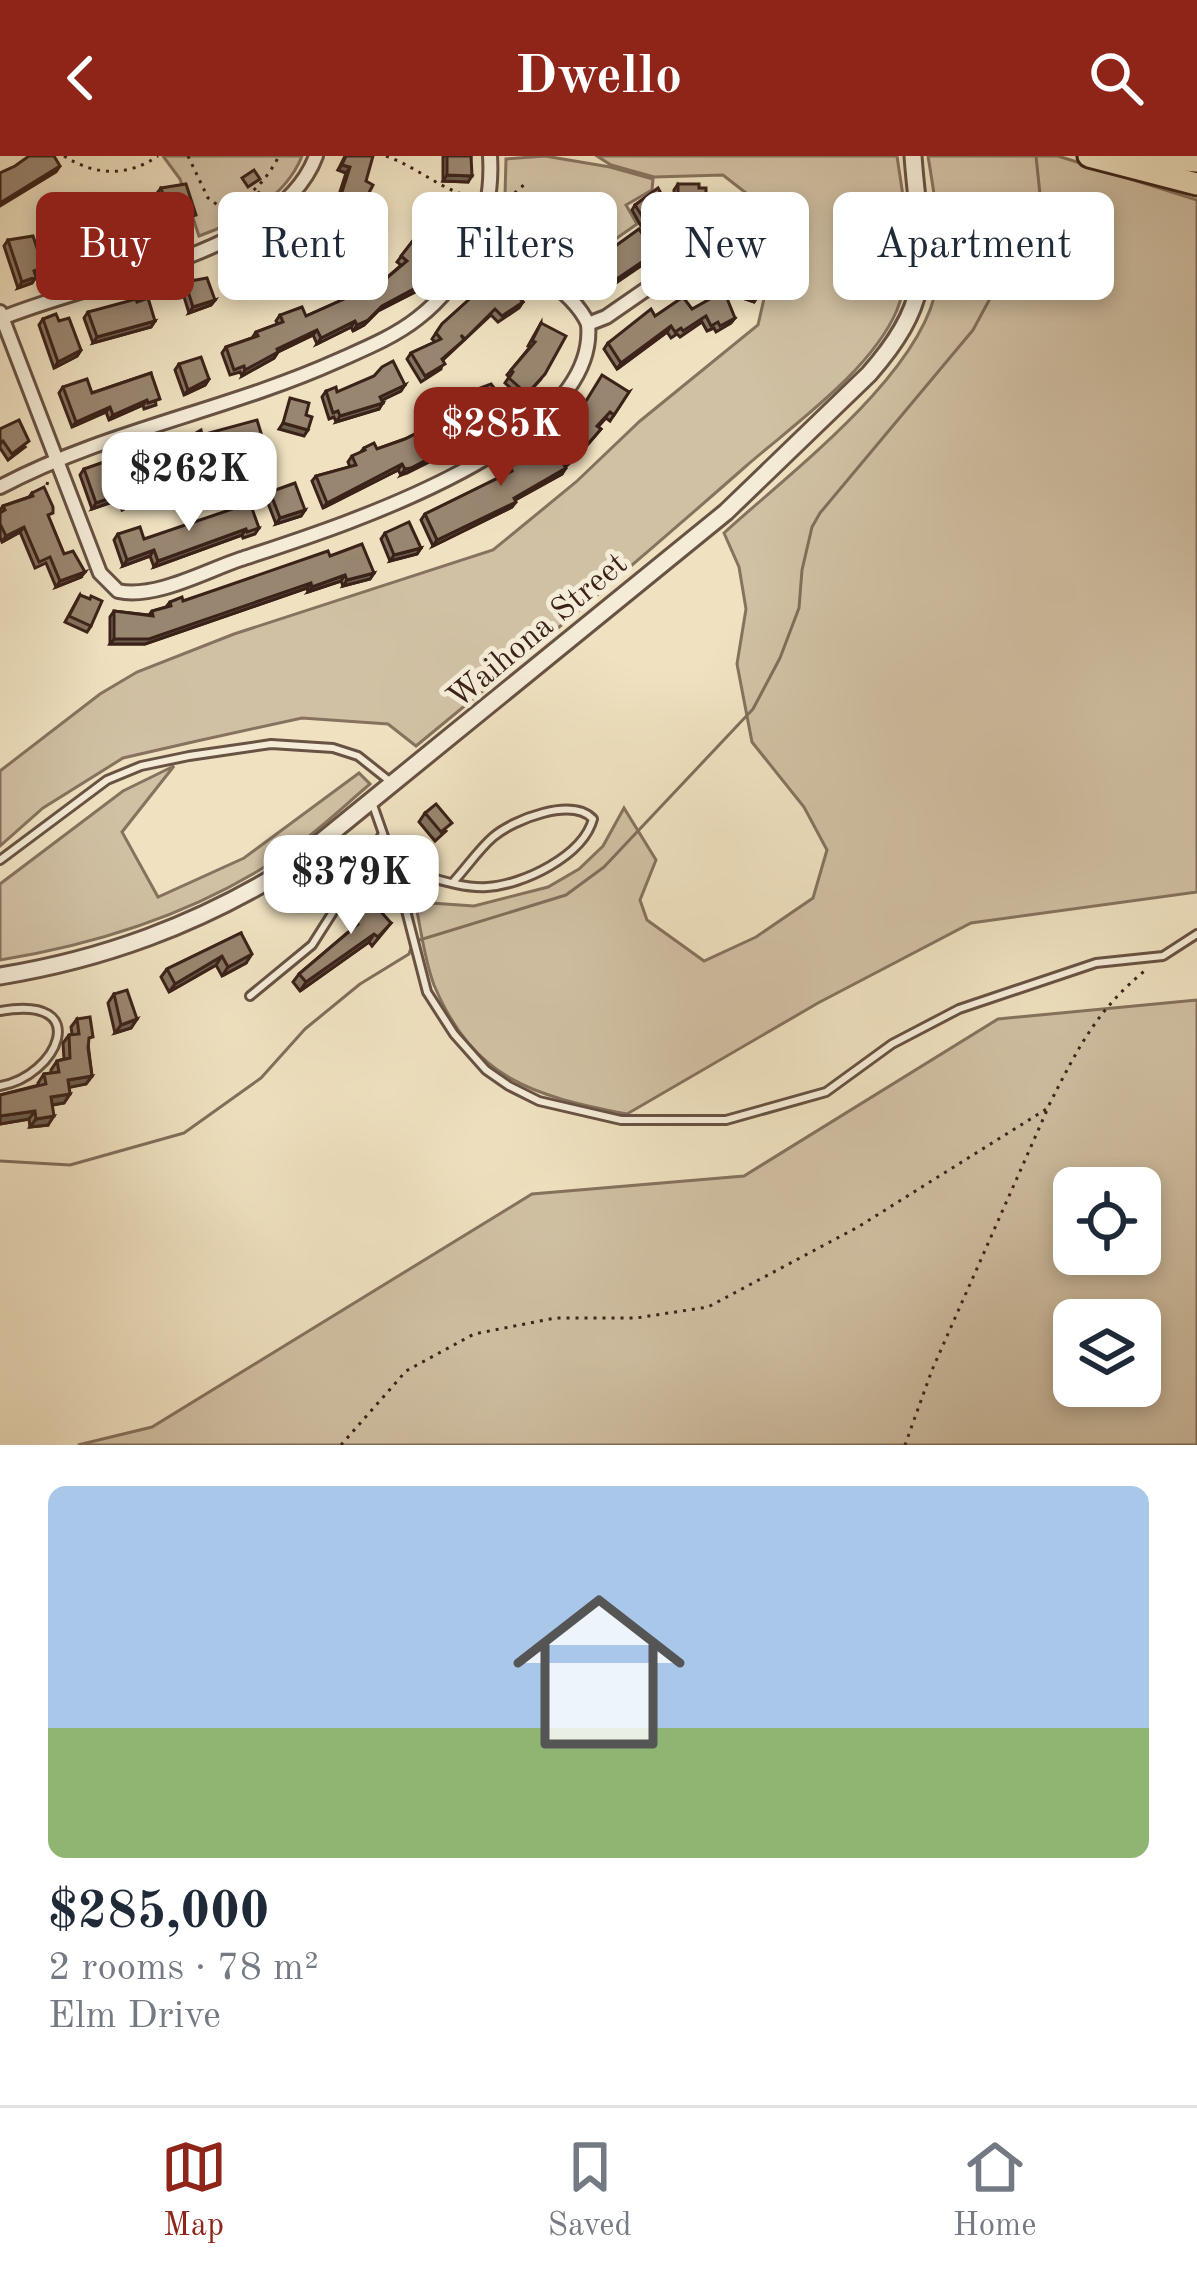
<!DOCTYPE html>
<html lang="en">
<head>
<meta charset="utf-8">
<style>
	body { margin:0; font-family:"Old Standard TT",serif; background:#f2f2f3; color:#1f2937; height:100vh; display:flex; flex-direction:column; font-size:45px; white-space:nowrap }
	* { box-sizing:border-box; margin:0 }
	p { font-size:39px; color:#747a83 }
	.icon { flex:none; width:66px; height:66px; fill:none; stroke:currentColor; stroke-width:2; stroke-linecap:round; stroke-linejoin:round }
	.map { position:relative; height:1289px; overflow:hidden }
	.sheet { display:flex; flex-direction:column; background:#fff; flex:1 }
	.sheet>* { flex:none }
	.guide { position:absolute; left:36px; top:36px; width:1125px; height:108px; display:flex; gap:24px }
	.fabs { position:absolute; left:1053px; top:1011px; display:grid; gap:24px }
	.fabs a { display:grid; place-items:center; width:108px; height:108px; border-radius:18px; background:#fff; box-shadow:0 6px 18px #0003; font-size:60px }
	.price { position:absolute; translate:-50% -102px; padding:0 27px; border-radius:24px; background:#fff; color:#222; font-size:39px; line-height:78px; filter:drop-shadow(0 3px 6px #0008) }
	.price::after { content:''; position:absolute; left:50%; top:72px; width:36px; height:27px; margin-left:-18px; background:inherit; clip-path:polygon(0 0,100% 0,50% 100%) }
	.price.active { background:#8f2418; color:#fff }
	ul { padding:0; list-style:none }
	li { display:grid; align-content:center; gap:24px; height:636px; padding:0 48px }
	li+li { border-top:3px solid #e0e1e3 }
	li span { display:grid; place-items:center; height:372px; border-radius:18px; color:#555 }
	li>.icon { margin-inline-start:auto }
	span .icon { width:216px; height:216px; fill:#fffc; stroke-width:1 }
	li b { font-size:51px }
	.tag { padding:0 42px; border-radius:18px; background:#fff; box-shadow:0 6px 18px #0003; font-size:42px; line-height:108px }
	.tag.active { background:#8f2418; color:#fff }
	header { display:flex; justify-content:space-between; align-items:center; height:156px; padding:0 48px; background:#8f2418; color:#fff; font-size:54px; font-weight:800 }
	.dock { display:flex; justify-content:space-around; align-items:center; height:168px; border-top:3px solid #e0e1e3; background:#fff; font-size:33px; color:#747a83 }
	.dock a { display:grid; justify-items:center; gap:6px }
	.dock .active { color:#8f2418 }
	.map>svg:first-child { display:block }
	.green { fill:#d1c1a4; stroke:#86725e; stroke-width:3; fill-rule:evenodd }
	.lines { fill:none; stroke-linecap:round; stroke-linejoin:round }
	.stream { stroke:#826e5c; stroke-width:3 }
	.service-casing { stroke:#685243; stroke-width:12 }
	.minor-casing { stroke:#685243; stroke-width:18 }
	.tertiary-casing { stroke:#685243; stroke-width:21 }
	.motorway-casing { stroke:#3b2219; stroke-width:27 }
	.path { stroke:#3b2219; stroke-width:3; stroke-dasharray:3 6; stroke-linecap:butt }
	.service { stroke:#f5ecd7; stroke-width:6 }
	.minor { stroke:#f5ecd7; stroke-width:12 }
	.tertiary { stroke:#f5ecd7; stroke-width:15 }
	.motorway { stroke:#f0e2c1; stroke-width:21 }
	.wall { fill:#847360; stroke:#3b2219; stroke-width:3 }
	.shaded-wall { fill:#6b5e4e; stroke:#3b2219; stroke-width:3 }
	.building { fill:#998670; stroke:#3b2219; stroke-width:3 }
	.labels { text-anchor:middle; stroke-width:10; stroke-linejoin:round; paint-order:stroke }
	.street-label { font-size:33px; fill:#3b2219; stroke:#f5ecd7 }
</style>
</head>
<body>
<header><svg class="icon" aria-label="back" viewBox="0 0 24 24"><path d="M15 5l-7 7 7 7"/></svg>Dwello<svg class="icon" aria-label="search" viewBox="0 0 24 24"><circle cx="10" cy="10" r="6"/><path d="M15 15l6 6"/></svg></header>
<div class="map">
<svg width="1197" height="1289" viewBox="0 0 1197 1289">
	<rect width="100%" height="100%" fill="#f0e2c1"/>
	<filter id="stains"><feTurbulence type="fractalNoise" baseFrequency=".00167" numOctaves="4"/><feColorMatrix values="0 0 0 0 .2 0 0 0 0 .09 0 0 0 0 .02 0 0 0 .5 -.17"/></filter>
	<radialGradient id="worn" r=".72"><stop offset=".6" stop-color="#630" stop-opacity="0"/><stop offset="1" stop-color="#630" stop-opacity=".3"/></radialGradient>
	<g class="green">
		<path d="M163,0H302C285,43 240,65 199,80L180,23Z"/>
		<path d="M545,0L610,11L653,23L652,34L626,49L637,68L607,89L525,39H505L506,3Z"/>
		<path d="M597,0H897C904,50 917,105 897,154C871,215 794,268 745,311C637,406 527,499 416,590L388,568L302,562L197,585L123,602L43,652L0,690V615L100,538L137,516L234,478L493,394L576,326L640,265L758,169L773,103L755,44L723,19L654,21L611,9Z"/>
		<path d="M928,0H1058L1197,44V736L971,767L818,847L627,958C534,940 474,924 434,829C424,803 421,772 415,746L474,750L548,731L579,713L603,690L624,652L656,704L640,744L647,764L704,805L756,781L813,742L827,694L804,651L752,586L737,508L746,453L739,411L724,377C788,318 924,217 937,128C943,84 935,44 928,0Z"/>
		<path d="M174,610L122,676L158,741L244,702L359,617L370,628C344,650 319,674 292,693C205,754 104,787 0,804V728L123,635Z"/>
		<path d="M1197,844V1289H78L152,1271L532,1038L744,1020L998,863ZM1074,1032H1140V1098H1074ZM1074,1164H1140V1230H1074Z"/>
	</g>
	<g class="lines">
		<path class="stream" d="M0,1005L70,1009L184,977L261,922L305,873L360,828L409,798L413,786L566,739L604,711L753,553L780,502L799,452L802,414L812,371L820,357L973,174L1041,48L1036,0"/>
		<g class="service-casing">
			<g id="service">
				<path d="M373,649L395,712L427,836L454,878L486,914L509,930L539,945L621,964H726L826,936L892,888L959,853L1096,807L1163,800L1197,778"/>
				<path d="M0,704L107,624L141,610L189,600L271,588L333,592L358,600L392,627"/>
				<path d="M395,712C423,718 459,733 487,731C523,729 583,700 593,663C572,641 514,663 493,681C479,693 467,711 454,725"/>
				<path d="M250,840L312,789L382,679"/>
				<path d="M0,855C95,838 57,921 0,930"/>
			</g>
		</g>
		<g class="minor-casing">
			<g id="minor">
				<path d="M0,156L100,417L118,435C156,443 205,415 241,403C332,373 600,290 588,168C573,133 512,98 477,85"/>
				<path d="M0,163C90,124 279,100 316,0"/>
				<path d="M588,168L606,161L687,105"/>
				<path d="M0,331C105,275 228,254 337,205C364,193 394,181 418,162C467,124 494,61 490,0"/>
			</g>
		</g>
		<g class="tertiary-casing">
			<path id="tertiary" d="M0,820C104,803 196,769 286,714L726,356L869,218C942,135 920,99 913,0"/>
		</g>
		<g class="motorway-casing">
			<g id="motorway">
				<path d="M1089,0L1197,28"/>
				<path d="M1133,0L1197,5"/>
			</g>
		</g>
		<g class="path">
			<path d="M64,0C96,20 127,21 158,0"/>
			<path d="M188,0L208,42L219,50C247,48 267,23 279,0"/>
			<path d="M386,0C419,12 439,33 474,42"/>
			<path d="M501,49L525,28"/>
			<path d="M254,54L252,50L262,30"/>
			<path d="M47,329L48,324"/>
			<path d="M1049,949C1078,892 1097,853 1147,813"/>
			<path d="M341,1289L406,1215L474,1178L555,1162H636L708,1151L858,1071L1048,952L932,1214L905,1289"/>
		</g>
		<use href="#service" class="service"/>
		<use href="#minor" class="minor"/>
		<use href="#tertiary" class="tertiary"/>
		<use href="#motorway" class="motorway"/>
	</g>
	<g class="wall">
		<path d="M345,0L366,25L362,50L358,56L337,45L346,17L338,14Z"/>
		<path d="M443,0H471L468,26L443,25Z"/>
		<path d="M678,28L706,56L702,61L674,62V34Z"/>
		<path d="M161,32L192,65L187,66L184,75L123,92L106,99L102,106L91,110L89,107L55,122L52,113L35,119L36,121L32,127L18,132L4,90L8,84L38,95L104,73L107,66L161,50L157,37Z"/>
		<path d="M524,43L614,91L655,97L651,103L601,137L591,122L530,82L527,87L505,72Z"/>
		<path d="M635,49L672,57L664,68L646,79L632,54Z"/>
		<path d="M323,55L350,66L307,106L294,90Z"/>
		<path d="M709,57L743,59L723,80L705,63Z"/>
		<path d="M728,77L764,95L760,101L742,106L758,140L754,146L725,136L733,109L724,83Z"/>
		<path d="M415,82L437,98L415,122L417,135L378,155L364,169L353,175L351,171L317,188L313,179L278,196L274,202L242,220L240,216L230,219L222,197L226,191L252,182L256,176L278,168L276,165L280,159L306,160L382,126L401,109L397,106Z"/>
		<path d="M261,91L285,108L281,114L234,137L223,113L227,108L257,97Z"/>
		<path d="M480,122L523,146L519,152L498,166L491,159L443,204L441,213L421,226L407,203L411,197L435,186L432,183L442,168L481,133L476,128Z"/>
		<path d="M185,126L215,144L211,149L189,157L181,131Z"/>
		<path d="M137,146L155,165L151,171L93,187L84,162L88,156Z"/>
		<path d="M692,153L735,162L731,167L716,176L714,172L707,175L702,166L680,181L677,178L671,182L667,176L617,213L604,193L608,187L655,160Z"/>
		<path d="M43,163L81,194L77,200L54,212L39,169Z"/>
		<path d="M541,167V223L523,243L505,227L509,221L507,219L530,191L528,190Z"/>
		<path d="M179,208L209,223L205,229L184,239L175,214Z"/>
		<path d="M151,217L156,249L144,253L143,249L109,264L106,256L72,271L59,237L63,231L92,237Z"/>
		<path d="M326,235L337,236L401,235L382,244L379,253L336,266L334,261L329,263L322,241Z"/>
		<path d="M629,236L610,265L606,262L598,271L601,273L584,293L562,275L566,269Z"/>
		<path d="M444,253L505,257L458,282L456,292L447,297L407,317L401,319L398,314L323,352L312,325L316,320L350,311L348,306L352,300L360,297L364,292L377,293L405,283L443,264L440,259Z"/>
		<path d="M0,273L25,291L8,304L0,292Z"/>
		<path d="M202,279L261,295L212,308L210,303L145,327L144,342L122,354L118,344L92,353L80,319L84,313L127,307L143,302L142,298L146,293L180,286Z"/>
		<path d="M571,306L565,311L562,318L515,344L512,351L433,390L421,364L425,358L507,318L510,311Z"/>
		<path d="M270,336L305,354L301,360L276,368L266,342Z"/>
		<path d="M32,337L49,362L64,398L81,421L56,431L46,407L35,412L20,376L2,386L0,381V354L3,350L29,341Z"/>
		<path d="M259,372L255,378L243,382L242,379L154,411L150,400L123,410L114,384L118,378L144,383Z"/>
		<path d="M385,377L421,392L417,398L390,405L381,383Z"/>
		<path d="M330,400L374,417L370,423L343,430L341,425L308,436L307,432L145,488H110V461L114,455L149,459L152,455L166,451L170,446L183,445Z"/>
		<path d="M80,439L91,470L87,476L65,466Z"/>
		<path d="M425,657L446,675L435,685L419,666Z"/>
		<path d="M352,756L391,767L372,790L369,786L300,835L293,826L299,818L351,774L346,764Z"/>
		<path d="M241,777L246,807L222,820L216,809L169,836L161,821L167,813Z"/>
		<path d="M114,838L137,863L131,872L115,877L108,847Z"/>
		<path d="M77,863L88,888L92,920L86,928L69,931L70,938L64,947L53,949L48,969L30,971L29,963L0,968V939L39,929L38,927L44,918L51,917V914L57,905L64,903L63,887L69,879L72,878L71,871Z"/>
	</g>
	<g class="shaded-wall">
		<path d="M342,9L350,11L346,17L338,14Z"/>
		<path d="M60,10L56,16L0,50V47Z"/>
		<path d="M447,19L472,20L468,26L443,25Z"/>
		<path d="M706,56L702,61L674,62L678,57Z"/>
		<path d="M427,68L448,77L444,82L423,74Z"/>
		<path d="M188,69L184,75L123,92L101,101L105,96L127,86Z"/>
		<path d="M764,95L760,101L735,108L737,104L733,109L737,103Z"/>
		<path d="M655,97L651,103L601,137L605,131Z"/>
		<path d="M93,101L89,107L55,122L59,116Z"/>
		<path d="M56,107L52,113L30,120L34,115Z"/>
		<path d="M285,108L281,114L234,137L238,132Z"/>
		<path d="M36,121L32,127L18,132L22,126Z"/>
		<path d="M421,129L417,135L378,155L364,169L353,175L357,169L382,150Z"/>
		<path d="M729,130L758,140L754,146L725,136Z"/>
		<path d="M215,144L211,149L189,157L193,151Z"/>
		<path d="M155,165L151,171L93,187L97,181Z"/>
		<path d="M355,165L351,171L317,188L321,182Z"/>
		<path d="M671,170L667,176L617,213L621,207Z"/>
		<path d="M317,174L313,179L278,196L274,202L242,220L245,214L277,193Z"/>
		<path d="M81,194L77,200L54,212L58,206Z"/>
		<path d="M209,223L205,229L184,239L188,234Z"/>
		<path d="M405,229L401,235L376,247L380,241Z"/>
		<path d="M147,244L143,249L109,264L113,259Z"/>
		<path d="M383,247L379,253L336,266L340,260Z"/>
		<path d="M110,251L106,256L72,271L76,266Z"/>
		<path d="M509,251L505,257L452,285L456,280Z"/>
		<path d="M283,267L308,274L304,280L279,273Z"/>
		<path d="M460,286L456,292L447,297L401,319L405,313Z"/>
		<path d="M265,290L261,295L212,308L216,302Z"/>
		<path d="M214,298L210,303L140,329L144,323Z"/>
		<path d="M402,308L398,314L323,352L327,347Z"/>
		<path d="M566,312L562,318L510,347L514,342Z"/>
		<path d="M148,336L144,342L122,354L126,348Z"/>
		<path d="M122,338L118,344L92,353L96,347Z"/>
		<path d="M516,346L512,351L433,390L437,384Z"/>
		<path d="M305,354L301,360L276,368L280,362Z"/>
		<path d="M24,371L20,376L2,386L6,380Z"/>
		<path d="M246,373L242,379L154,411L158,405Z"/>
		<path d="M421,392L417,398L390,405L394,399Z"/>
		<path d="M154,394L150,400L123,410L127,404Z"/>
		<path d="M85,416L81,421L56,431L60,425Z"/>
		<path d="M374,417L370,423L343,430L347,424Z"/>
		<path d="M345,419L341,425L308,436L312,431Z"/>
		<path d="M311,427L307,432L145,488H110L114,483Z"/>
		<path d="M374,778L369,786L300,835L306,826Z"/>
		<path d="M252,798L246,807L222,820L228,811Z"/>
		<path d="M222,800L216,809L169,836L175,828Z"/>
		<path d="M137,863L131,872L115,877L121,869Z"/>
		<path d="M92,920L86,928L62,933L68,924Z"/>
		<path d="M70,938L64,947L46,950L51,941Z"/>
		<path d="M35,955L29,963L0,968V960Z"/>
		<path d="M54,960L48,969L30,971L36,963Z"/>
	</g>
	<g class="building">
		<path d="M29,0H54L60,10L0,47V17L15,10Z"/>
		<path d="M346,0H373L366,25L373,29L362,50L341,39L350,11L342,9Z"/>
		<path d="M447,0H471L472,20L447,19Z"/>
		<path d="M254,14L260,23L248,31L242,22Z"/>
		<path d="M186,28L196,59L186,62L188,69L127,86L105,96L106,101L94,104L93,101L59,116L56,107L34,115L36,121L22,126L8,84L33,80L38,95L109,71L107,66L166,48L161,32Z"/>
		<path d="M678,28H699V32H706V56L678,57Z"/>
		<path d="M658,32L672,57H665L668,62L650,73L635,49Z"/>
		<path d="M725,40L731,44L734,41L747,53L727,75L709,57Z"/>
		<path d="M524,43L614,91L639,73L655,97L605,131L595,116L534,77L531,81L509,66Z"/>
		<path d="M436,46L460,56L448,77L427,68Z"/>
		<path d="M333,50L350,66L311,100L298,85L323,55L326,57Z"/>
		<path d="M752,70L757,72L764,95L737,103L728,77Z"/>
		<path d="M415,82L437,98L414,121L421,129L382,150L368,164L357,169L355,165L321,182L317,174L277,193L278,196L245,214L244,210L234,214L226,191L258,180L256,176L283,166L280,159L302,151L306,160L382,126L407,105L401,100Z"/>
		<path d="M272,85L285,108L238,132L227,108L263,94L261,91Z"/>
		<path d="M737,104L764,113L758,140L729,130Z"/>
		<path d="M491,113L523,146L502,160L495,153L465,183L461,179L464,184L442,203L445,208L425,220L411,197L441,183L436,177L442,168L486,128L480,122Z"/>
		<path d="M207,122L215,144L193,151L185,126Z"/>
		<path d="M724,135L735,162L720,170L718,166L711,170L706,160L683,175L681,172L675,176L671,170L621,207L608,187L651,153L655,160L683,141L692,153Z"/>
		<path d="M148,142L155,165L97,181L88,156L136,143L137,146Z"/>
		<path d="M56,158L59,165L69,162L81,194L58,206L43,163Z"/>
		<path d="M541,167L566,180L545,218L527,238L509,222L513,216L511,214L535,186L532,185Z"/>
		<path d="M201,201L209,223L188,234L179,208Z"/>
		<path d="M393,205L405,229L380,241L383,247L340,260L338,255L333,257L326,235L336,231L337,236L374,220L382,211Z"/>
		<path d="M151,217L160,243L148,247L147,244L113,259L110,251L76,266L63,231L87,223L92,237Z"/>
		<path d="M602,219L629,236L614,259L610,256L597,270L601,273L588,288L566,269L578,258Z"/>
		<path d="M491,228L509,251L456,280L460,286L411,312L405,313L402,308L327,347L316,320L356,309L352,300L365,294L364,292L374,287L377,293L405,283L448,261L444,253L480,232Z"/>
		<path d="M290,242L309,247L306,259L312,261L308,274L283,267Z"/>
		<path d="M19,264L29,285L12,298L3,285L0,288V273Z"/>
		<path d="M257,264L265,290L216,302L214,298L144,323L148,336L126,348L122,338L96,347L84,313L124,299L127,307L148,300L146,293L180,286L201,274L202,279Z"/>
		<path d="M558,278L575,300L564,309L566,312L514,342L516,346L437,384L425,358L512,315L510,311Z"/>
		<path d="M295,327L305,354L280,362L270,336Z"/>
		<path d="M44,331L53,351V357L48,359L64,398L73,395L85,416L60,425L50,401L39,406L24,371L6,380L0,368V357L5,354L3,350L33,340L32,337Z"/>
		<path d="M250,347L259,372L247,376L246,373L158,405L154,394L127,404L118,378L140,371L144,383Z"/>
		<path d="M409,366L421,392L394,399L385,377Z"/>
		<path d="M362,388L374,417L347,424L345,419L312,431L311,427L149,483H114V455L153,460L152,455L171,450L170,446L182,441L183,445L328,395L330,400Z"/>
		<path d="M80,439L90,443L91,440L102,445L91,470L69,460Z"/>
		<path d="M436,648L452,667L441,676L425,657Z"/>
		<path d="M367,740L391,767L378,781L374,778L306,826L299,818L358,768L352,756Z"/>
		<path d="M241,777L252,798L228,811L222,800L175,828L167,813Z"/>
		<path d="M127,834L137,863L121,869L114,838Z"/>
		<path d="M90,861L93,881L89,882L88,892L92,920L68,924L70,938L51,941L54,960L36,963L35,955L0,960V939L46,928L44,918L59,916L57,905L70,902L69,879L79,878L77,863Z"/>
	</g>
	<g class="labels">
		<g class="street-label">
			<text transform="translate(536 473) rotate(-40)" y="12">Waihona Street</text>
		</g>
	</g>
	<rect width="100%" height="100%" filter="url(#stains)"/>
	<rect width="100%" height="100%" fill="url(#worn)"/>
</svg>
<div class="fabs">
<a><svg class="icon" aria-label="locate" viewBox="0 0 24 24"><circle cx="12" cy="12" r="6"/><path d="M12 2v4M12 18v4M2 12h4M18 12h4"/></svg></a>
<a><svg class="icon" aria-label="layers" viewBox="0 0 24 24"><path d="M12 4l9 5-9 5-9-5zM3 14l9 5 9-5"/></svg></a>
</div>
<b class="price active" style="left:501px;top:333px">$285K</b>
<b class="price" style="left:189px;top:378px">$262K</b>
<b class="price" style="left:351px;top:781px">$379K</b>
<div class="guide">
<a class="tag active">Buy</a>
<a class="tag">Rent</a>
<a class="tag">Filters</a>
<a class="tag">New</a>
<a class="tag">Apartment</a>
</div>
</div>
<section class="sheet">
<ul>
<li><span style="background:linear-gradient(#a9c7e8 65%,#8fb573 0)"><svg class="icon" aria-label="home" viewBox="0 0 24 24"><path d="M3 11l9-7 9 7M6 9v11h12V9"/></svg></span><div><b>$285,000</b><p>2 rooms · 78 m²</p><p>Elm Drive</p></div></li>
</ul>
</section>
<nav class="dock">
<a class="active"><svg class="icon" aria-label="map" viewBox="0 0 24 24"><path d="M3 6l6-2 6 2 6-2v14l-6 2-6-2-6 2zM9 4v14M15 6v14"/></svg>Map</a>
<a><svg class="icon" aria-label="saved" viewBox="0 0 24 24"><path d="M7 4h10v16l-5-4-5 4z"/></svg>Saved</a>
<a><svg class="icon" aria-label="home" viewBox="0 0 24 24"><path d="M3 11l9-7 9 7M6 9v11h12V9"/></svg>Home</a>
</nav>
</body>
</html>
